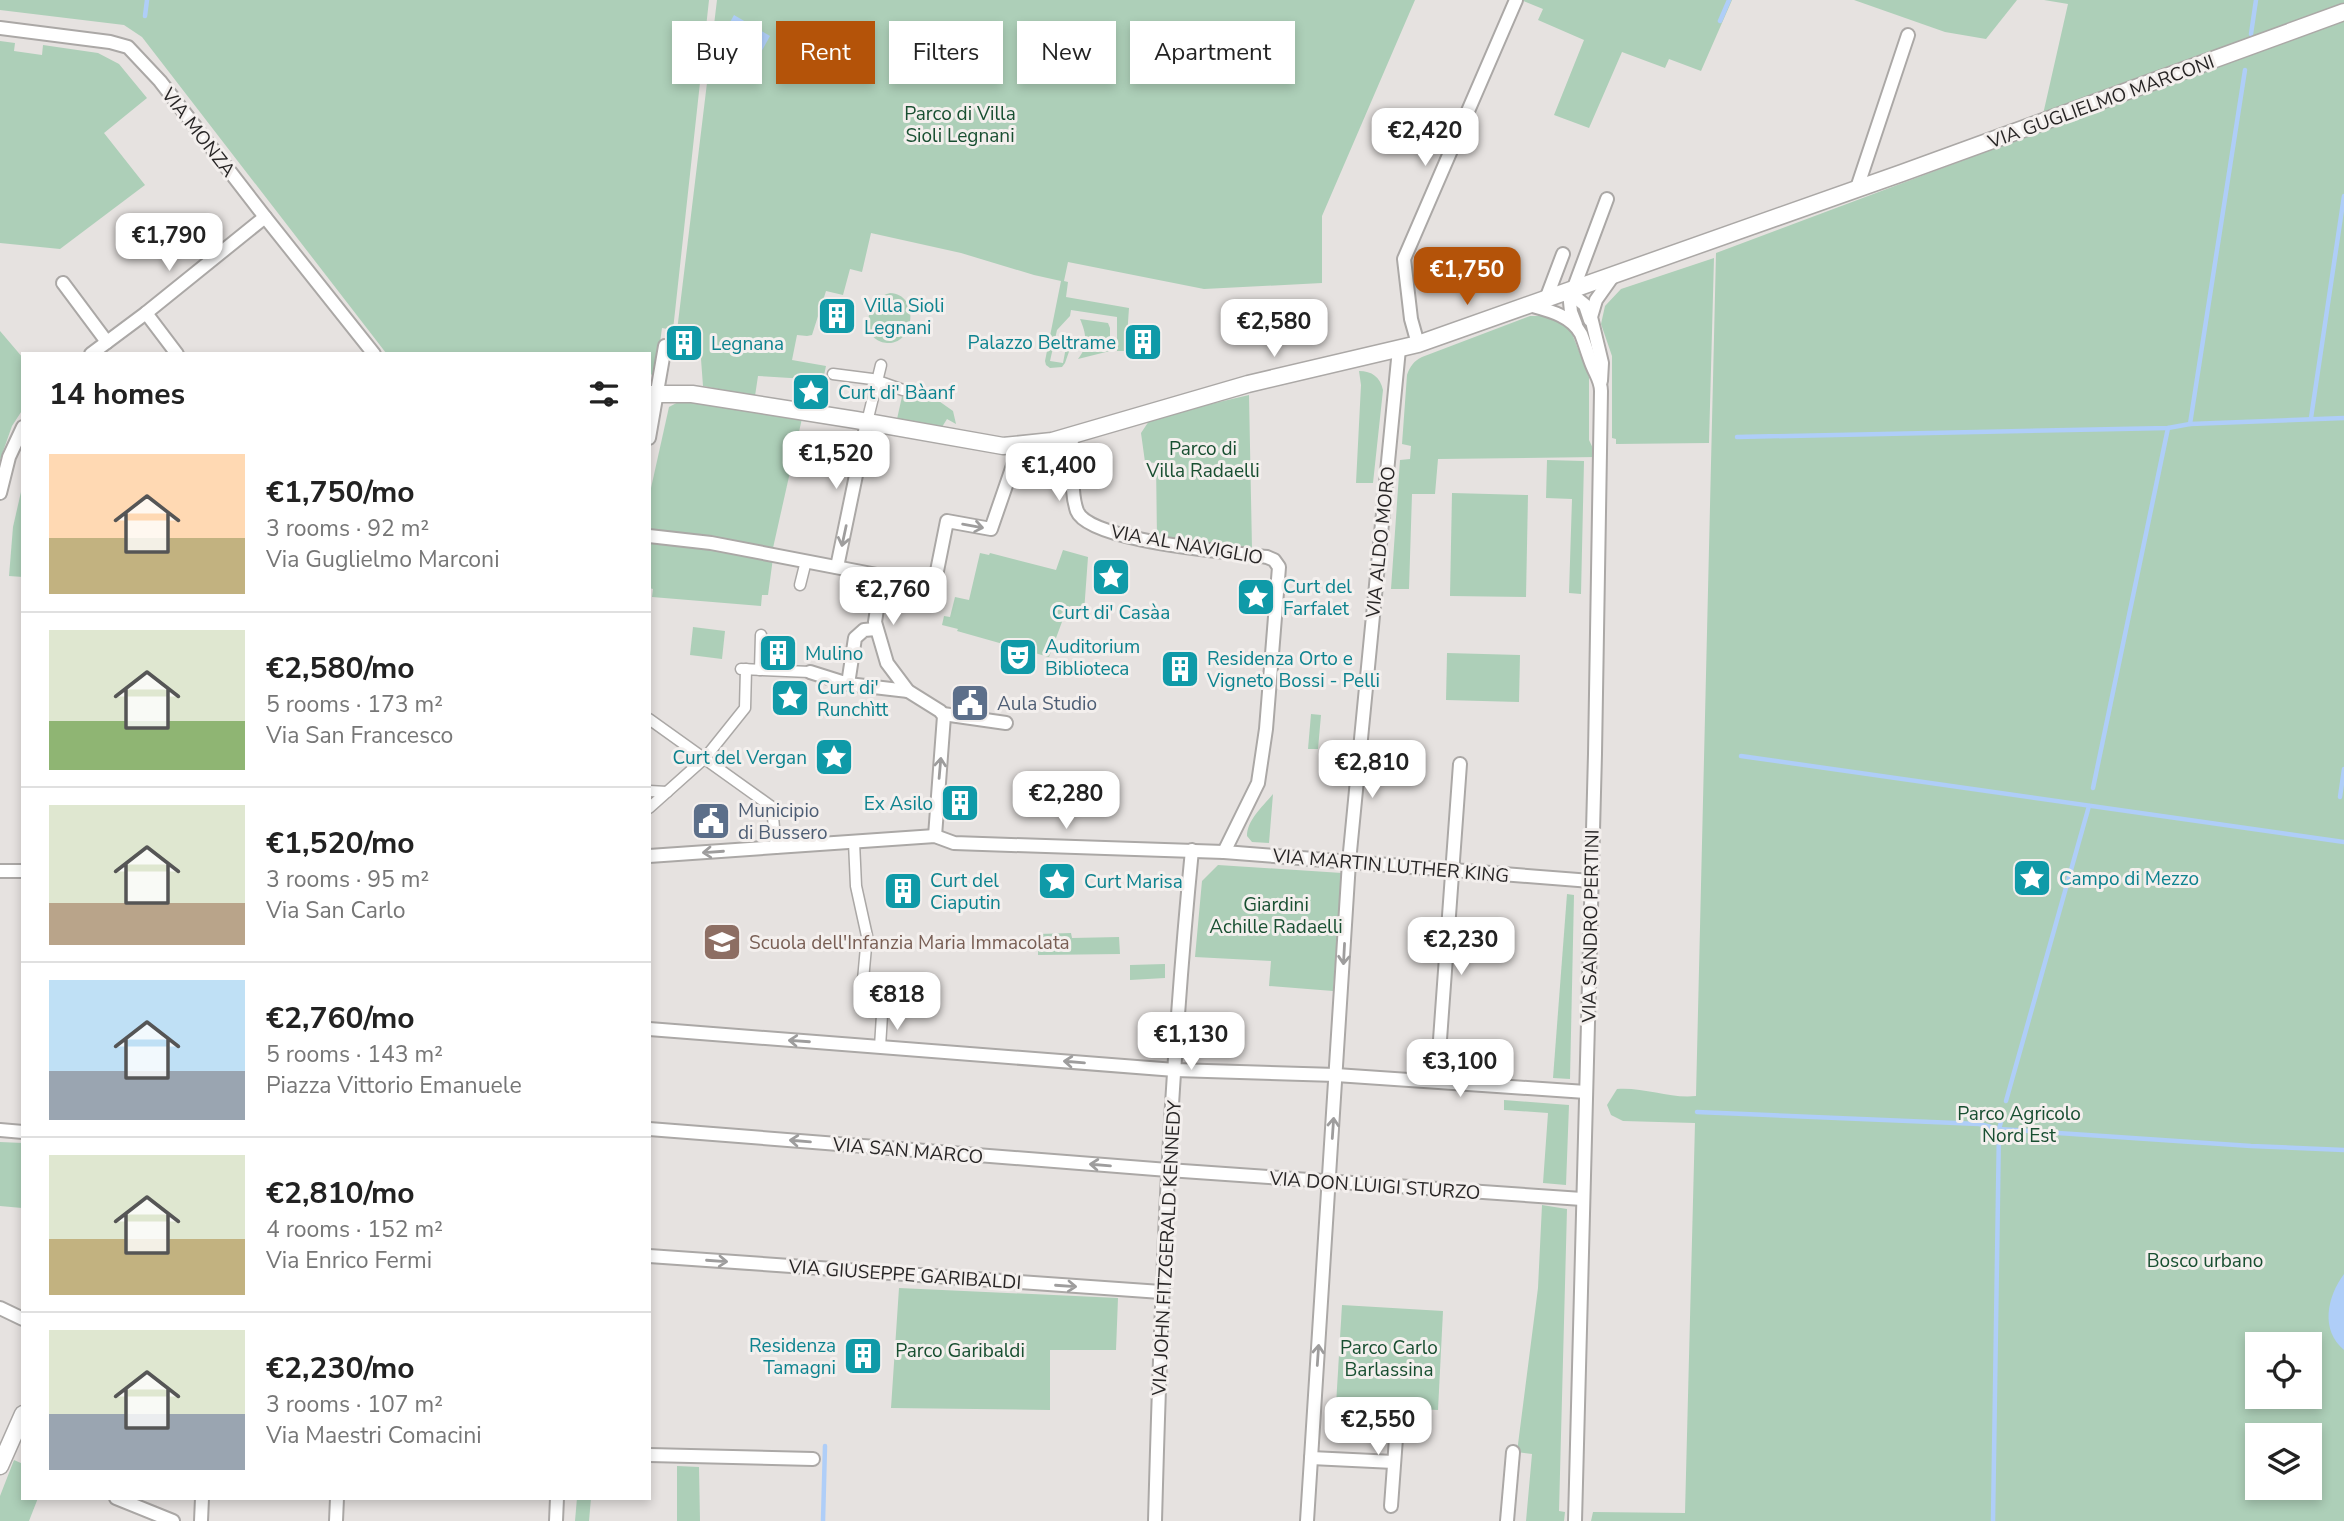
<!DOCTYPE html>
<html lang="en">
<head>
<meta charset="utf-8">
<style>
	body { margin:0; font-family:"Nunito Sans",sans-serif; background:#f2f2f2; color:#222; height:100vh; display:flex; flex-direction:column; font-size:26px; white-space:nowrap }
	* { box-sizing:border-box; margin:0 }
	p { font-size:23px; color:#767676 }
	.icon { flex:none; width:38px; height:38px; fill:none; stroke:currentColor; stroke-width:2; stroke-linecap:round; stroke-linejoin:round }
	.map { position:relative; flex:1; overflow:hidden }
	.drawer { position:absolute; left:21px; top:352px; width:630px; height:1148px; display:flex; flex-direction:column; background:#fff; border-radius:0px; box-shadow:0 4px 10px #0003 }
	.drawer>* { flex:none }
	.top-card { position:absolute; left:672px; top:21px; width:665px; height:63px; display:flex; gap:14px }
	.fabs { position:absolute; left:2245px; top:1332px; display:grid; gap:14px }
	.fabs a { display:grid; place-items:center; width:77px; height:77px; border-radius:0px; background:#fff; box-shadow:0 4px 10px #0003; font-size:35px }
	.price { position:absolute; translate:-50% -60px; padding:0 16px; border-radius:14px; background:#fff; color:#222; font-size:23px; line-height:46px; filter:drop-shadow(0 2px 4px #0008) }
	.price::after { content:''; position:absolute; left:50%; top:42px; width:21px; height:16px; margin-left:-10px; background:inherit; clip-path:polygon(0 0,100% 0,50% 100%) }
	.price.selected { background:#b45309; color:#fff }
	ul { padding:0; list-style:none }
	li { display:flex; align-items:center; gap:21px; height:175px; padding:0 28px }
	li+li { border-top:2px solid #e0e0e0 }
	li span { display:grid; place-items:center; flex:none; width:196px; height:140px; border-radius:0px; color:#555 }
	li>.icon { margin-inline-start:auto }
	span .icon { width:84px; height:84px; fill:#fffc; stroke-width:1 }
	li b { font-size:30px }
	h2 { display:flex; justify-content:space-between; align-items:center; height:84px; padding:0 28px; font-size:30px }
	.pill { padding:0 24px; border-radius:0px; background:#fff; box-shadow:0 4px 10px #0003; font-size:24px; line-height:63px }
	.pill.selected { background:#b45309; color:#fff }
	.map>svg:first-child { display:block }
	.green { fill:#adcfb8; fill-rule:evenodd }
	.water { fill:#afcef8 }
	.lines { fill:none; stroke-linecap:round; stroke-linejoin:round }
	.stream { stroke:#afcef8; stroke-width:4.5 }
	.pedestrian-casing { stroke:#aba8a6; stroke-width:13 }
	.minor-casing { stroke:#aba8a6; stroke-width:16 }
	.tertiary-casing { stroke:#aba8a6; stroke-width:19 }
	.pedestrian { stroke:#fff; stroke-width:10 }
	.minor { stroke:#fff; stroke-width:12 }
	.tertiary { stroke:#fff; stroke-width:16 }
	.oneway { stroke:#9e9d9d }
	.labels { text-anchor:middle; stroke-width:6; stroke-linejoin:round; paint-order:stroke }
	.street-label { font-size:19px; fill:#282626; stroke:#f3efed }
	.park-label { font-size:19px; fill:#184f31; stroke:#f3efed }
	.culture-label { font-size:19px; fill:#0d838f; stroke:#f3efed; text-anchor:start }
	.service-label { font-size:19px; fill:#4e5e75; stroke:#f3efed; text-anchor:start }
	.education-label { font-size:19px; fill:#785e54; stroke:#f3efed; text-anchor:start }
</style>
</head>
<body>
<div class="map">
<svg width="2344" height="1521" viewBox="0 0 2344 1521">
	<rect width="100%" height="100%" fill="#e6e2e0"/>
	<g class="green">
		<path d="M0,0H709L673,330L662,328L657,365L649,379V354L386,353L142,37L124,25L0,10Z"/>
		<path d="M717,0H1415L1322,216V283L1204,289L1068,262L1064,281L1068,282L1066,297L1129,308L1126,351H1117V317L1071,310L1070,316L1057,330L1050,361L1063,363L1067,342L1070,340L1072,343L1065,363L1062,367L1050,368L1046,365L1045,361L1061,281L1034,275L961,253L871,233L862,272L850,269L843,295L826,291L812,335L807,336L797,335L792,360L826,366L823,380L758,376L755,396L703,386L701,359L691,355L694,334L677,331Z"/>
		<path d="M1521,0H1732L1701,71L1669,59L1665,68L1622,52L1589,128L1554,115L1584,40L1538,20L1543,9Z"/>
		<path d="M1854,0H2017L1986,39L1945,32Z"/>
		<path d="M2044,0H2344V1521H1591L1593,1512L1685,1513L1695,1123L1623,1121L1611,1115L1607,1105L1617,1089C1644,1087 1671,1099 1696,1096L1716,253L2039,132L2068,4ZM2258,1344H2310V1396H2258ZM2258,1435H2310V1488H2258Z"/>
		<path d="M0,41L15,43L14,51L42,55L43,45L98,53L119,64L147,98L104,133L145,185L60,249L0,243Z"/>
		<path d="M1714,258L1709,443L1616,444V439L1612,438V356L1601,324L1605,306L1621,289Z"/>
		<path d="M890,293C920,294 915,345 887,343C859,341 864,299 890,293Z"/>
		<path d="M1530,316H1547L1559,321L1571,331L1589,377V440L1597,457L1438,459L1435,494H1412L1409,589H1391L1400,460L1410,459L1411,446L1402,444L1407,375C1410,366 1414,361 1422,357Z"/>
		<path d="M1080,319L1108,323L1110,328V351L1078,359C1089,346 1086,333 1080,319Z"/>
		<path d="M0,331L23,358V409L12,426L0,460Z"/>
		<path d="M1359,371C1372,371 1380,377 1383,390L1373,483H1356L1361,385Z"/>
		<path d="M905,383L926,392L953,411L956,424L947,419L942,427L897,419Z"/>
		<path d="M1249,395L1252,549L1157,538L1156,463L1145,462L1141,433L1151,418Z"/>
		<path d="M682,400L803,414L773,548L651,533L649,529V497L669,407Z"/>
		<path d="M1547,460L1584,461L1581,594L1569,593L1572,499L1546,498Z"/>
		<path d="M23,483V577L9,576L13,527Z"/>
		<path d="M1452,493L1528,495L1526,597L1450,596Z"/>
		<path d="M649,537L773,558L768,595H762L761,606L652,597L653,589L649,588Z"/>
		<path d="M1063,550L1088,557L1084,612L1066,611L1049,657L957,631L958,629L942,625L944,616L950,617L955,597L969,600L980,553L989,555L990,553L1056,570Z"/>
		<path d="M693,627L725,631L722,659L690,655Z"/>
		<path d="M1447,653L1520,655L1519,702L1446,700Z"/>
		<path d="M1311,714L1321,715L1318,749H1308Z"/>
		<path d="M1273,794L1269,843L1252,842L1247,836C1247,820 1263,806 1273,794Z"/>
		<path d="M1218,865L1342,873L1333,991L1269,986L1271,961L1195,957L1202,881Z"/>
		<path d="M1567,894L1574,895L1570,1079L1553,1078Z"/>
		<path d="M1071,933L1072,938L1119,937L1120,954L1038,955V934Z"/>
		<path d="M1165,964V978L1130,980V965Z"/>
		<path d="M1504,1100L1569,1105L1566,1185L1543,1183L1548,1113L1504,1110Z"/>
		<path d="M0,1142L23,1143L22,1208L0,1206Z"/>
		<path d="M1542,1205L1567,1209L1559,1511L1565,1512L1564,1521H1526L1532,1454L1517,1452L1538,1288Z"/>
		<path d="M899,1288L1118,1298L1116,1350H1050V1410L891,1408Z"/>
		<path d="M1342,1305L1443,1311L1438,1410L1336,1405Z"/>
		<path d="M14,1460L23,1464V1498H38L29,1521H0V1496Z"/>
		<path d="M677,1466L699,1467L700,1521H677Z"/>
		<path d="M577,1498H591L589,1521H575Z"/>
	</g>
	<g class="water">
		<path d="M734,15L770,36L760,54L724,33Z"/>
		<path d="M2344,1274V1350C2320,1330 2327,1297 2344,1274Z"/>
	</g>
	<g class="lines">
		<g class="stream">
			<path d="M145,16L147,0"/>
			<path d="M1720,21L1729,0"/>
			<path d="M2251,34L2256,0"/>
			<path d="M2311,418L2344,196"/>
			<path d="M2190,424L2245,70"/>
			<path d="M1737,437L2168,428L2190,424L2344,418"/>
			<path d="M1741,756L2344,842"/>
			<path d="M2093,788L2168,428"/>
			<path d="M2340,797L2344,769"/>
			<path d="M2006,1101L2089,806"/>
			<path d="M1697,1112L1979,1124L1999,1129L2251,1146L2344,1150"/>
			<path d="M823,1521L825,1446"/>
			<path d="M1993,1521L1999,1129L2001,1122"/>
		</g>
		<g class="pedestrian-casing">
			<g id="pedestrian">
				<path d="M833,374L872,379L903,390"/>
				<path d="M867,422L881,365"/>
				<path d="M800,585L806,561"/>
				<path d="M741,669L810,672"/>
				<path d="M760,670L761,635"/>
				<path d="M649,719L772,807L776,848"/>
				<path d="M649,791L667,792"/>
				<path d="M649,808L705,758L745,708L746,669"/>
				<path d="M854,842L856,886L867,936L863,980L884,983L880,1047"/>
			</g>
		</g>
		<g class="minor-casing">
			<g id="minor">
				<path d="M0,28L110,42L128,47L160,81L265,217L374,354"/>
				<path d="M1857,188L1908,35"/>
				<path d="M63,283L107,342"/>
				<path d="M1573,290L1607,199"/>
				<path d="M1569,292L1571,312L1576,325"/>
				<path d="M1569,292L1585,305L1590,320"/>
				<path d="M1546,299L1563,254"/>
				<path d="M1529,305C1547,310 1571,315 1581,334C1585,344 1588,355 1592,365C1596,375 1601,381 1601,391L1595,754L1575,1521"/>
				<path d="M146,313L177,354"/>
				<path d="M1418,344L1411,319L1404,259L1516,0"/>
				<path d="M91,354L146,313L265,217"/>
				<path d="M1601,381L1602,363L1591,317L1596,300L1613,276"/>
				<path d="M1071,436C1075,459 1069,488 1077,511C1089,542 1234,552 1267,557L1274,560L1279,567L1266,729L1258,783L1224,852"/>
				<path d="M649,438L665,346"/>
				<path d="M0,493L9,457L23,427"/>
				<path d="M649,536L711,543L934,586L947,521L991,529L1020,445"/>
				<path d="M837,567L867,422"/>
				<path d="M882,576L875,622L887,663L908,691L940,711L944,716L935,836"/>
				<path d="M876,629L864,630L855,638L848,684L908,691"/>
				<path d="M810,672L848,684"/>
				<path d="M943,714L1006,723"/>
				<path d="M649,856L935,836L954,843L1224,852L1591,881"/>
				<path d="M0,871H23"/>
				<path d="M649,1029L1175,1070L1336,1075L1586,1092"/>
				<path d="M1437,1081L1460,764"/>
				<path d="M649,1129L1168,1170L1582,1199"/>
				<path d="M0,1130L23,1132"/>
				<path d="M649,1256L1161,1292"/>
				<path d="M0,1308L23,1319"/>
				<path d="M649,1455L813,1459"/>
				<path d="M1311,1458L1394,1462"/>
				<path d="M116,1498L173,1521"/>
				<path d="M1391,1506L1398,1411"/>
				<path d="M201,1521L202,1498"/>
				<path d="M336,1521L337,1498"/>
				<path d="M556,1521L557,1498"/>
				<path d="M1155,1521C1161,1297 1170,1073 1192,850"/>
				<path d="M1307,1521L1349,862L1399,349"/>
				<path d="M1507,1521L1513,1452"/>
			</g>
		</g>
		<g class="tertiary-casing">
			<g id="tertiary">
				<path d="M649,394H692L856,420L1003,446L1052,441L1248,384L1418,344L1902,173L2344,12"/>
				<path d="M0,1466L23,1414"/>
			</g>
		</g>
		<use href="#pedestrian" class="pedestrian"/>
		<use href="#minor" class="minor"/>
		<use href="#tertiary" class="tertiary"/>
	</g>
	<defs><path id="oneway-shaft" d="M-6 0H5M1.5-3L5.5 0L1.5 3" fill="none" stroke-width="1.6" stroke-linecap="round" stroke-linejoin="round" transform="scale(1.75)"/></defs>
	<g class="oneway">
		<use href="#oneway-shaft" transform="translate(973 526) rotate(10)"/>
		<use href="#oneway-shaft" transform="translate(844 536) rotate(102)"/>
		<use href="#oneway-shaft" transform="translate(940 768) rotate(-85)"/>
		<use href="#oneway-shaft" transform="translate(713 852) rotate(176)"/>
		<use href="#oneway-shaft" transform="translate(1344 954) rotate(93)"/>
		<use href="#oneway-shaft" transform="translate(799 1041) rotate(-176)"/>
		<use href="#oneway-shaft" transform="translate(1074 1062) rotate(-175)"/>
		<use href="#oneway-shaft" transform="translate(1333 1128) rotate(-86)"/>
		<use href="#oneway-shaft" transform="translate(800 1141) rotate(-175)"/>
		<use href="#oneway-shaft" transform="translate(1100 1165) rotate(-175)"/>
		<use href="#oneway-shaft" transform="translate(717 1261) rotate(4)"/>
		<use href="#oneway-shaft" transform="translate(1066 1286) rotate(4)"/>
		<use href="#oneway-shaft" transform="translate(1318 1355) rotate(-86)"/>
	</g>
	<defs>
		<g id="building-square" transform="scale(2.0125)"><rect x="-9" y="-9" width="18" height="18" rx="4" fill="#0f9aa8" stroke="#f3efed"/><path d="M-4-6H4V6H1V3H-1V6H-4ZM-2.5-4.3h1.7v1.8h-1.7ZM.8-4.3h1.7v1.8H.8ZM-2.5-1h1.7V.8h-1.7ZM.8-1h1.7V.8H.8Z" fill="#fff"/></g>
		<g id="sight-square" transform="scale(2.0125)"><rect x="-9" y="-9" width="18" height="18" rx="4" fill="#0f9aa8" stroke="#f3efed"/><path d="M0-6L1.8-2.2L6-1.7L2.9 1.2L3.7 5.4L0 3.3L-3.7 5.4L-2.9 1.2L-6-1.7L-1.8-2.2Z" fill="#fff"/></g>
		<g id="theatre-square" transform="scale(2.0125)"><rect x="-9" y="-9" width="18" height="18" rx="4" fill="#0f9aa8" stroke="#f3efed"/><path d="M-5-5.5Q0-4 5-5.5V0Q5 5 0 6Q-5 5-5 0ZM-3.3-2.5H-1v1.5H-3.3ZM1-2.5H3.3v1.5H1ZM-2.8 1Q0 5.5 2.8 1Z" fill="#fff"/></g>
		<g id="civic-square" transform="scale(2.0125)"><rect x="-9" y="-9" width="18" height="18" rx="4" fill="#5c6f8a" stroke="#f3efed"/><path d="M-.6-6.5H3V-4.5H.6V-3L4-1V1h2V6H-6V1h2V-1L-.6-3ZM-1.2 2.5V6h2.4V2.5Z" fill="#fff"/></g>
		<g id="school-square" transform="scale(2.0125)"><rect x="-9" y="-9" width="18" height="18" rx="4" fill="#8d6e63" stroke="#f3efed"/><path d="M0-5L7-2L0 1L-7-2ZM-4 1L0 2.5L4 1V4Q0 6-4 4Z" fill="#fff"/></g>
	</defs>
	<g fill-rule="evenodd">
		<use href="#building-square" x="837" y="316"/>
		<use href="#building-square" x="1143" y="342"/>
		<use href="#building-square" x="684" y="343"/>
		<use href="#sight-square" x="811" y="392"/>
		<use href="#sight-square" x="1111" y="577"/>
		<use href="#sight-square" x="1256" y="597"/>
		<use href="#building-square" x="778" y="653"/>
		<use href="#theatre-square" x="1018" y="657"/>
		<use href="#building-square" x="1180" y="669"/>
		<use href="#sight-square" x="790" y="698"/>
		<use href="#civic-square" x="970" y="703"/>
		<use href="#sight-square" x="834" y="757"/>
		<use href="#building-square" x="960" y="803"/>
		<use href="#civic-square" x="711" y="821"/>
		<use href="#sight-square" x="2032" y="878"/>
		<use href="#sight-square" x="1057" y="881"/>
		<use href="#building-square" x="903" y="891"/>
		<use href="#school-square" x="722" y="942"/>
		<use href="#building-square" x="863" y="1356"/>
	</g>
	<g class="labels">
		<g class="street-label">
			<text transform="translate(2101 101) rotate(-20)" y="7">VIA GUGLIELMO MARCONI</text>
			<text transform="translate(199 132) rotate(52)" y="7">VIA MONZA</text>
			<text transform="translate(1380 542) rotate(-84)" y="7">VIA ALDO MORO</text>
			<text transform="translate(1187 544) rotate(10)" y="7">VIA AL NAVIGLIO</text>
			<text transform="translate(1391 865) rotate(5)" y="7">VIA MARTIN LUTHER KING</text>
			<text transform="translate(1590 926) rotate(-89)" y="7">VIA SANDRO PERTINI</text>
			<text transform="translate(908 1150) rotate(5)" y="7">VIA SAN MARCO</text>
			<text transform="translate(1375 1185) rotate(4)" y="7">VIA DON LUIGI STURZO</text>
			<text transform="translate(1166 1248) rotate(-87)" y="7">VIA JOHN FITZGERALD KENNEDY</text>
			<text transform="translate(905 1274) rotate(4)" y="7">VIA GIUSEPPE GARIBALDI</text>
		</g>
		<g class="park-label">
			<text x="960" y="120">Parco di Villa<tspan x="960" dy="22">Sioli Legnani</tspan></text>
			<text x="1203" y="455">Parco di<tspan x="1203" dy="22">Villa Radaelli</tspan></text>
			<text x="1276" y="911">Giardini<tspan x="1276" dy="22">Achille Radaelli</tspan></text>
			<text x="2019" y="1120">Parco Agricolo<tspan x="2019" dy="22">Nord Est</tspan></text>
			<text x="2205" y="1267">Bosco urbano</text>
			<text x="1389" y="1354">Parco Carlo<tspan x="1389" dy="22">Barlassina</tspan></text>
			<text x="960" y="1357">Parco Garibaldi</text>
		</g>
		<g class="culture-label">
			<text x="864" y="312">Villa Sioli<tspan x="864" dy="22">Legnani</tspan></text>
			<text x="1116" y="349" text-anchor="end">Palazzo Beltrame</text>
			<text x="711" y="350">Legnana</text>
			<text x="838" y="399">Curt di' Bàanf</text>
			<text x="1283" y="593">Curt del<tspan x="1283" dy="22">Farfalet</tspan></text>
			<text x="1111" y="619" text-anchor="middle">Curt di' Casàa</text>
			<text x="1045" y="653">Auditorium<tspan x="1045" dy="22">Biblioteca</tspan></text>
			<text x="805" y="660">Mulino</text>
			<text x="1207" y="665">Residenza Orto e<tspan x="1207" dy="22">Vigneto Bossi - Pelli</tspan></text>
			<text x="817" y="694">Curt di'<tspan x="817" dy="22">Runchìtt</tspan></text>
			<text x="807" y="764" text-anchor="end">Curt del Vergan</text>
			<text x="933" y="810" text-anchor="end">Ex Asilo</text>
			<text x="2059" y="885">Campo di Mezzo</text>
			<text x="930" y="887">Curt del<tspan x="930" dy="22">Ciaputin</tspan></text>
			<text x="1084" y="888">Curt Marisa</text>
			<text x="836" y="1352" text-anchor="end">Residenza<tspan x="836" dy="22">Tamagni</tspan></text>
		</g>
		<g class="service-label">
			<text x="997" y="710">Aula Studio</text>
			<text x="738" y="817">Municipio<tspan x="738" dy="22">di Bussero</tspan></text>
		</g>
		<g class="education-label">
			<text x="749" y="949">Scuola dell'Infanzia Maria Immacolata</text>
		</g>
	</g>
</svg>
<div class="fabs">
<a><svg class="icon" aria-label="locate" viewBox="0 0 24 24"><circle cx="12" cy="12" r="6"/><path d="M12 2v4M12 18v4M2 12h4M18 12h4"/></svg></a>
<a><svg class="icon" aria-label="layers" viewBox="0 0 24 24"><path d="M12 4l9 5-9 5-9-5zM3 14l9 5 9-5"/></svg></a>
</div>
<b class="price" style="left:1425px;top:168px">€2,420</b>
<b class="price" style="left:169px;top:273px">€1,790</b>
<b class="price selected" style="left:1467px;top:307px">€1,750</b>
<b class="price" style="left:1274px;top:359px">€2,580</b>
<b class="price" style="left:836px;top:491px">€1,520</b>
<b class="price" style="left:1059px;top:503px">€1,400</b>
<b class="price" style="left:893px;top:627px">€2,760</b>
<b class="price" style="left:1372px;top:800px">€2,810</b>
<b class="price" style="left:1066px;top:831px">€2,280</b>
<b class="price" style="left:1461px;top:977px">€2,230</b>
<b class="price" style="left:897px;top:1032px">€818</b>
<b class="price" style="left:1191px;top:1072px">€1,130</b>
<b class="price" style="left:1460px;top:1099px">€3,100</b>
<b class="price" style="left:1378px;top:1457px">€2,550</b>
<div class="top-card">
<a class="pill">Buy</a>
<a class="pill selected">Rent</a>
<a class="pill">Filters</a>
<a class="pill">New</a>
<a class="pill">Apartment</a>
</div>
<section class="drawer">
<h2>14 homes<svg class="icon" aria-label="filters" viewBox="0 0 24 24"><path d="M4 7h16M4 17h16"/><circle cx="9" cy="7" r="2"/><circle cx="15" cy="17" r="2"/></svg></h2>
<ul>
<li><span style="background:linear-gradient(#ffd9b3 60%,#c2b280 0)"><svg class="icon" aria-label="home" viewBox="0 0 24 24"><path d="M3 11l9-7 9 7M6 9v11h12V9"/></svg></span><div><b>€1,750/mo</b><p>3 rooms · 92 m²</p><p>Via Guglielmo Marconi</p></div></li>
<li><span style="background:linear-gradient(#dfe7d0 65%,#8fb573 0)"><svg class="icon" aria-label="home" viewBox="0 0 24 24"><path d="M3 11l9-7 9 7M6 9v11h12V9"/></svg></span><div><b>€2,580/mo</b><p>5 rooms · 173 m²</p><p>Via San Francesco</p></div></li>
<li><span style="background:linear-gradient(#dfe7d0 70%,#b9a48a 0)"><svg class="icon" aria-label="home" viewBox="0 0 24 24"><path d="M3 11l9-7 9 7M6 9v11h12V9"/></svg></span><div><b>€1,520/mo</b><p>3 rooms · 95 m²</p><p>Via San Carlo</p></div></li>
<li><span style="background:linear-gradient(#bfe0f5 65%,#9aa5b1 0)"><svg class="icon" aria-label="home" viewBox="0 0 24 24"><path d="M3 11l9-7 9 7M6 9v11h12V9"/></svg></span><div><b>€2,760/mo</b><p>5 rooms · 143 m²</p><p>Piazza Vittorio Emanuele</p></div></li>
<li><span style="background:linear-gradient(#dfe7d0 60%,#c2b280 0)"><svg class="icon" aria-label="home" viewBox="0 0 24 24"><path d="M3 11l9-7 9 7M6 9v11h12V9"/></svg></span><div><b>€2,810/mo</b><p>4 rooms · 152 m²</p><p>Via Enrico Fermi</p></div></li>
<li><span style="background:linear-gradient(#dfe7d0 60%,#9aa5b1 0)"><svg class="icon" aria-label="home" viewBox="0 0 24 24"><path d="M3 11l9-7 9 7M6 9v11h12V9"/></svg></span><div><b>€2,230/mo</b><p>3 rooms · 107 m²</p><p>Via Maestri Comacini</p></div></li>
</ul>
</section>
</div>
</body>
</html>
